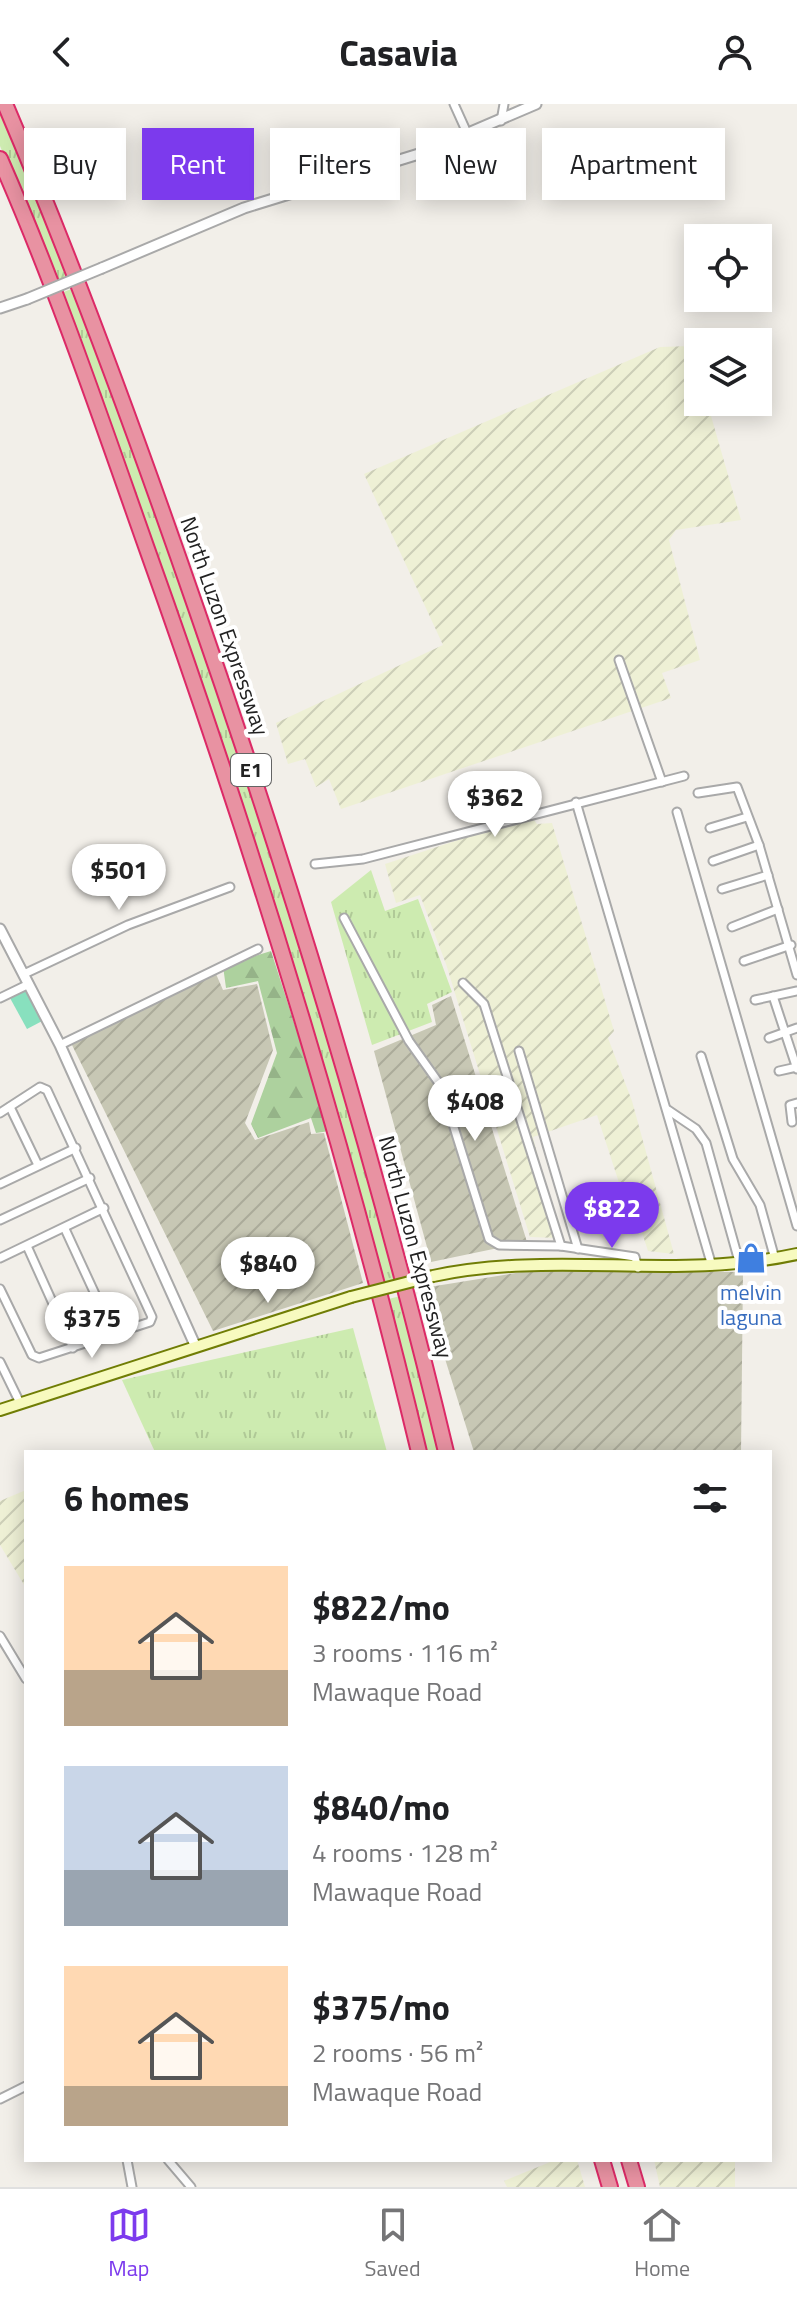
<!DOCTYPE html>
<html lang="en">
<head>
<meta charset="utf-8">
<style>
	body { margin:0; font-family:"Titillium Web",sans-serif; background:#f6f6f6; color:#202124; height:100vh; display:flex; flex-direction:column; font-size:30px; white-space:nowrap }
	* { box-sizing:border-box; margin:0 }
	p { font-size:26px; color:#757577 }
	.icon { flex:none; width:44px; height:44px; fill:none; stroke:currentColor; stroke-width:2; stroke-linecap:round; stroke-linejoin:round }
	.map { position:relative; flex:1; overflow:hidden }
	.sheet { position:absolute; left:24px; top:1346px; width:748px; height:712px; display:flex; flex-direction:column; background:#fff; border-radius:0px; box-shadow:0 4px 20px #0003 }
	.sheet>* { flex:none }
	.guide { position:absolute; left:24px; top:24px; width:750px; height:72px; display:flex; gap:16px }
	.tools { position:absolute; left:684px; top:120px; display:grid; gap:16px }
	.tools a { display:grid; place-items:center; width:88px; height:88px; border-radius:0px; background:#fff; box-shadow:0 4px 20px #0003; font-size:40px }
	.price { position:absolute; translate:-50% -68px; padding:0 18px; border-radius:28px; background:#fff; color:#222; font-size:26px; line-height:52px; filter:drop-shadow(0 2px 4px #0008) }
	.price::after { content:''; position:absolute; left:50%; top:48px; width:24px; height:18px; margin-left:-12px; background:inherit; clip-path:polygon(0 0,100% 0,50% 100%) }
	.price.selected { background:#7c3aed; color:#fff }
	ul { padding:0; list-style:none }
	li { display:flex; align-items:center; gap:24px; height:200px; padding:0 40px }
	li span { display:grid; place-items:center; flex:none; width:224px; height:160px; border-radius:0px; color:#555 }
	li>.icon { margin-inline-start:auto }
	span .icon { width:96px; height:96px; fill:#fffc; stroke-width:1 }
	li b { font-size:34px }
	h2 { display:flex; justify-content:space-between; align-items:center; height:96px; padding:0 40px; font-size:34px }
	.chip { padding:0 28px; border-radius:0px; background:#fff; box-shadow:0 4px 20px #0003; font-size:28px; line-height:72px }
	.chip.selected { background:#7c3aed; color:#fff }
	header { display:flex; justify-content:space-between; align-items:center; height:104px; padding:0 40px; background:#fff; font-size:36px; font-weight:700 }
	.menu { display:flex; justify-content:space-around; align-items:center; height:112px; border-top:2px solid #e0e0e0; background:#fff; font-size:22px; color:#757577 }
	.menu a { display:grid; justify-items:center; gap:4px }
	.menu .selected { color:#7c3aed }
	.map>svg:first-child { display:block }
	.construction { fill:url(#construction-furrows) }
	.farmland { fill:url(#farmland-furrows) }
	.grass { fill:url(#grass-tufts) }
	.forest { fill:url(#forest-firs) }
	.pitch { fill:#88e0be }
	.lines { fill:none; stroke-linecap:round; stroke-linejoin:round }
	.minor-casing { stroke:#a9a9a9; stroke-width:11 }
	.tertiary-casing { stroke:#a9a9a9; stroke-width:13 }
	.secondary-casing { stroke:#707d05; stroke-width:14 }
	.motorway-casing { stroke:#dc2a67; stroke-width:18 }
	.minor { stroke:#fff; stroke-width:7 }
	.tertiary { stroke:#fff; stroke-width:9 }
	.secondary { stroke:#f7fabf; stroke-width:10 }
	.motorway { stroke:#e892a2; stroke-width:14 }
	.tertiary-bridge-casing { stroke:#a9a9a9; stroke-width:13; stroke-linecap:butt }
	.secondary-bridge-casing { stroke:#707d05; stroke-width:14; stroke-linecap:butt }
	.tertiary-bridge { stroke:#fff; stroke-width:9 }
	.secondary-bridge { stroke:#f7fabf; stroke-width:10 }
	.labels { text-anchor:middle; stroke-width:8; stroke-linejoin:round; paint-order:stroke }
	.shield { fill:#fff; stroke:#646464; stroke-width:2 }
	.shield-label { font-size:20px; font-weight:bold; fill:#222 }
	.street-label { font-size:22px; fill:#222; stroke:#fff }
	.shop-label { font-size:22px; fill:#366cbe; stroke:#fff }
</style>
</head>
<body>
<header><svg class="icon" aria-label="back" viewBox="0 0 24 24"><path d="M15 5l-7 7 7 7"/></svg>Casavia<svg class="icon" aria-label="person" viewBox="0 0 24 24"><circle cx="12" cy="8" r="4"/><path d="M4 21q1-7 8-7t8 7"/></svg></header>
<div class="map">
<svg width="797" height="2083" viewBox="0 0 797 2083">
	<defs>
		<pattern id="construction-furrows" width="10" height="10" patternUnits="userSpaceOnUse" patternTransform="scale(2)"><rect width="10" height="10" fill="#c7c7b4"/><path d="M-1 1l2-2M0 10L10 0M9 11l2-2" fill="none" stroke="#abab9a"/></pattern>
		<pattern id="farmland-furrows" width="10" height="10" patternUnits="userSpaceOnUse" patternTransform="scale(2)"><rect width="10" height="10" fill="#eef0d5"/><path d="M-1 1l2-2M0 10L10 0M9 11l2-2" fill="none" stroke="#ccceb7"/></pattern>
		<pattern id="grass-tufts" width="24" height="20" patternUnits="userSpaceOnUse" patternTransform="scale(2)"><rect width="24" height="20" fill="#cdebb0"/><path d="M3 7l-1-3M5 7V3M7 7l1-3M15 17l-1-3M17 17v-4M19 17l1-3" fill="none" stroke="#b0c997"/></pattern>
		<pattern id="forest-firs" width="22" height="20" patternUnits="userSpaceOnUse" patternTransform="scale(2)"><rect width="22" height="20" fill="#add19e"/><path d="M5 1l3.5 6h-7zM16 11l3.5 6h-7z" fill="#95b388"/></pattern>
	</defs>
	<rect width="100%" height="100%" fill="#f2efe9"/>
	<g class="construction">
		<path d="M216,870L223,886L257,880L273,946L245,1019L255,1036L309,1018L311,1030L324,1029L363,1179L213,1227L71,939Z"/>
		<path d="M451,892L527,1138L431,1158L374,947L436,921L432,901Z"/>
		<path d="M534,1166L743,1168L741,1348H474L423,1184Z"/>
	</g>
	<g class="farmland">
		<path d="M691,242L698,265V298H707L741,416L676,426L669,436L700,556L662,569L671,594L341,705L329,675L316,683L305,655L288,660L276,619L443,541L364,370L660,243Z"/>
		<path d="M531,712L537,720L552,719L614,927L608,934L632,997L674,1150L648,1147L630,1092L623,1091L597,1011L533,1033L559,1134L530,1133L446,860L420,791L396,799L385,760Z"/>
		<path d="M26,1386V1484L0,1441V1397Z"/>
		<path d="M555,2056H577L585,2083H507L504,2077Z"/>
		<path d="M654,2056H735V2083H660Z"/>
	</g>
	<g class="grass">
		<path d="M0,2L69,172L56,178L0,42Z"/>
		<path d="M74,184L266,724L398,1180L381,1184L253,732L125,359L61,189Z"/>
		<path d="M371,766L385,807L418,795L452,888L427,900L432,918L372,941L331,798Z"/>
		<path d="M401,1192L438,1348H422L384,1196Z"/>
		<path d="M353,1224L387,1348H155L122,1276Z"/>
	</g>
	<path class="forest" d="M271,847L329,1027L316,1029L311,1014L258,1034L251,1020L277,949L258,877L226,884L223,862Z"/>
	<path class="pitch" d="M29,884L46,915L27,925L10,894Z"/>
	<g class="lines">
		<g class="minor-casing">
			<g id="minor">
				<path d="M454,0L468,31"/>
				<path d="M501,17L504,0"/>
				<path d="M619,556L662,678"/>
				<path d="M698,689L737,683L759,741L797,871"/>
				<path d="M576,698L712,1162"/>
				<path d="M677,708L797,1122"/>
				<path d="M710,724L747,713"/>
				<path d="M713,757L759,741"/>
				<path d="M315,760L363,755L684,672"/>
				<path d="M722,785L768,771"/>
				<path d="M344,814L409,937L441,982L489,1135L499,1141L561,1142L635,1153L638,1164"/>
				<path d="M732,823L778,805"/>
				<path d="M744,857L791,841"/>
				<path d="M24,870L128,821L230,783"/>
				<path d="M463,879L484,900L561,1142"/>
				<path d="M773,892L797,965"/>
				<path d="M0,894L29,880"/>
				<path d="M755,896L797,887"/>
				<path d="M769,934L797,924"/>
				<path d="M60,941L258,845"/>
				<path d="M519,947L578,1145"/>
				<path d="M701,952L733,1055L760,1101L775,1155"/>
				<path d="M779,967L797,963"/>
				<path d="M10,1003L38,1061"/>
				<path d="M668,1006L696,1025L706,1039L740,1161"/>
				<path d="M0,1009L40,983L47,986L152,1213L150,1218L39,1254L32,1251L0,1185"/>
				<path d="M792,1018L790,1001L797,999"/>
				<path d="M0,1080L76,1044"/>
				<path d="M0,1116L90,1074"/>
				<path d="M65,1125L113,1229"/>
				<path d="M27,1142L73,1244"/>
				<path d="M0,1154L104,1104"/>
				<path d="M0,1258L20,1299"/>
				<path d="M0,1532L26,1575"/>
				<path d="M0,1995L26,1982"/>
				<path d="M127,2056L132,2083"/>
				<path d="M168,2056L191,2083"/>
			</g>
		</g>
		<g class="tertiary-casing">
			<g id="tertiary">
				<path d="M102,164L244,104L422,49L536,0"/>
				<path d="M0,204L27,195"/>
				<path d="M0,825L60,941L195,1241"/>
			</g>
		</g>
		<g class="secondary-casing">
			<g id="secondary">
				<path d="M433,1172C555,1146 674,1177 797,1150"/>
				<path d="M0,1306L351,1193"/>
			</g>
		</g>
		<g class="motorway-casing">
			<g id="motorway">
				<path d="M5,0C76,166 138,336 197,507C293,783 378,1063 446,1348"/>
				<path d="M0,55C56,182 101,315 147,445C253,741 346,1042 419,1348"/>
				<path d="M602,2056L610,2083"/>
				<path d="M629,2056L637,2083"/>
			</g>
		</g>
		<use href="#minor" class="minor"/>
		<use href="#tertiary" class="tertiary"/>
		<use href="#secondary" class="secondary"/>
		<use href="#motorway" class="motorway"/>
		<g class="tertiary-bridge-casing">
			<path id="tertiary-bridge" d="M27,195L102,164"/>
		</g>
		<g class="secondary-bridge-casing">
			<path id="secondary-bridge" d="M351,1193L433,1172"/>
		</g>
		<use href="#tertiary-bridge" class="tertiary-bridge"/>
		<use href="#secondary-bridge" class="secondary-bridge"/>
	</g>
	<defs>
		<g id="shop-bare" transform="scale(2.4)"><path d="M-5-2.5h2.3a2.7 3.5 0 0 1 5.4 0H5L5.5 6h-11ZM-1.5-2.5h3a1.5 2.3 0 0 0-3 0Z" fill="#3f7fe0" stroke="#fff" stroke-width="2.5" paint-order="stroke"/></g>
	</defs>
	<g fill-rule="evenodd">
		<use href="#shop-bare" x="751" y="1154"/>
	</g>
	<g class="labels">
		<rect class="shield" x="231" y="650" width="40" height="32" rx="6"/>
		<g class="shield-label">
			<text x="251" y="673">E1</text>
		</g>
		<g class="street-label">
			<text transform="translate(225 522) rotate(71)" y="8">North Luzon Expressway</text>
			<text transform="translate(416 1143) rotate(75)" y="8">North Luzon Expressway</text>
		</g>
		<g class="shop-label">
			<text x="751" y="1196">melvin<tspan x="751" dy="25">laguna</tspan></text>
		</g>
	</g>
</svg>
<div class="tools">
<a><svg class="icon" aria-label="locate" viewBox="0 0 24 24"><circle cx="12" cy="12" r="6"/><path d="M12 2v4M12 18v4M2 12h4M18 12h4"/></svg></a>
<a><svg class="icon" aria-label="layers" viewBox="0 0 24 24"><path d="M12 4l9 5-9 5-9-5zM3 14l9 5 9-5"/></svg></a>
</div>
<b class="price" style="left:495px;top:735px">$362</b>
<b class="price" style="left:119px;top:808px">$501</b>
<b class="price" style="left:475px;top:1039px">$408</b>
<b class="price selected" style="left:612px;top:1146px">$822</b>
<b class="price" style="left:268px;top:1201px">$840</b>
<b class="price" style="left:92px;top:1256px">$375</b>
<div class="guide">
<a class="chip">Buy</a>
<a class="chip selected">Rent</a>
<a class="chip">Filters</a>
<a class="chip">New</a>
<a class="chip">Apartment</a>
</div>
<section class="sheet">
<h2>6 homes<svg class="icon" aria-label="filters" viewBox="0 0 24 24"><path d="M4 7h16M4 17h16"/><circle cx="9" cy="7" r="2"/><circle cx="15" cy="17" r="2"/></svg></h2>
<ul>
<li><span style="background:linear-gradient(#ffd9b3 65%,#b9a48a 0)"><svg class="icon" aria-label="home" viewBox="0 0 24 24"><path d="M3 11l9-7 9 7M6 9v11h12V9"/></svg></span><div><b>$822/mo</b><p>3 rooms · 116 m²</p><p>Mawaque Road</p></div></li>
<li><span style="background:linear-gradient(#c9d6e8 65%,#9aa5b1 0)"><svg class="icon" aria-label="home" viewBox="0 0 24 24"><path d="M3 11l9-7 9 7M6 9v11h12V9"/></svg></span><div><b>$840/mo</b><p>4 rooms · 128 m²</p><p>Mawaque Road</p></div></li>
<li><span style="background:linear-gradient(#ffd9b3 75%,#b9a48a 0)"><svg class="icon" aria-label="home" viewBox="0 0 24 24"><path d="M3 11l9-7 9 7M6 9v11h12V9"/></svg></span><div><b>$375/mo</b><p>2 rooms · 56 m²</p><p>Mawaque Road</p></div></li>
</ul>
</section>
</div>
<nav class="menu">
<a class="selected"><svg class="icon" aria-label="map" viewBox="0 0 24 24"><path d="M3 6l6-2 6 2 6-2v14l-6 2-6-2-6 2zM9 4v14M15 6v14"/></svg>Map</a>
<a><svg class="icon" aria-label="saved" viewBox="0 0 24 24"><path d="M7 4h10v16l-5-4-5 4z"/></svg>Saved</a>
<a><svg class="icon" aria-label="home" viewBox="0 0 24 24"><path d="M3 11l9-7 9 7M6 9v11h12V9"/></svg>Home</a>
</nav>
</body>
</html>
